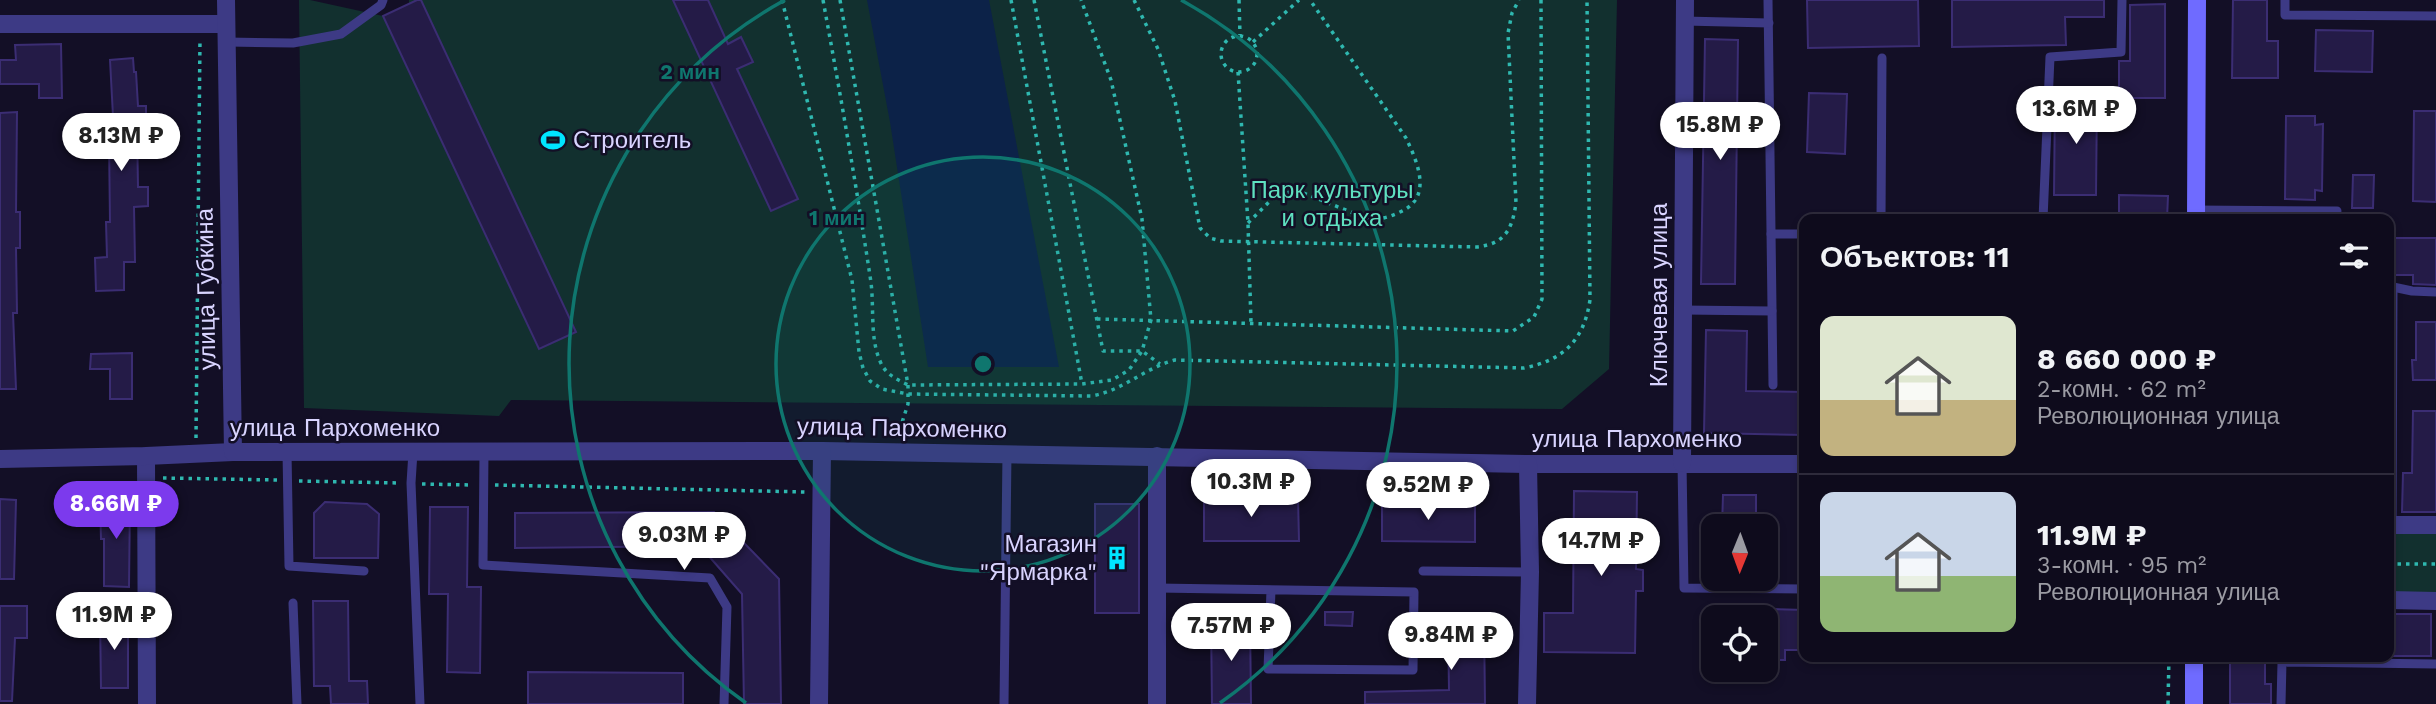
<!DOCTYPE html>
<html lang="ru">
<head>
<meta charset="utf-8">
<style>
	body { margin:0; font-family:"Work Sans",sans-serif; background:#171425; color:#f1f3f6; height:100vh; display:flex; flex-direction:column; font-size:26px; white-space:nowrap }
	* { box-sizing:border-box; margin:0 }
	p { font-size:23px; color:#9b9ba3 }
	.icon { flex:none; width:38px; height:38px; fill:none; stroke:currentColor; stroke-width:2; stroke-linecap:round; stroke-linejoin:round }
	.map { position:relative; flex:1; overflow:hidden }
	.details { position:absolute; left:1799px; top:214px; width:595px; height:448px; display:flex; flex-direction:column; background:#0e0b1c; border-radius:14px; box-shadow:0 4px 10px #0003,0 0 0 2px #2e2b3b }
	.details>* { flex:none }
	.needle { width:46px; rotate:181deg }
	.tools { position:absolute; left:1701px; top:514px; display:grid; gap:14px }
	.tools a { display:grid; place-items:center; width:77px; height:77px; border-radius:14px; background:#0e0b1c; box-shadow:0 4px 10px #0003,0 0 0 2px #2e2b3b; font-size:35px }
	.price { position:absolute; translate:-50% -60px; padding:0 16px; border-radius:24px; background:#fff; color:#222; font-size:23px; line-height:46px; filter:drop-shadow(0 2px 4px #0008) }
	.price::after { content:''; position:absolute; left:50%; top:42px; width:21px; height:16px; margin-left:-10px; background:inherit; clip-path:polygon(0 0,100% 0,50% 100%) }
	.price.on { background:#7c3aed; color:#fff }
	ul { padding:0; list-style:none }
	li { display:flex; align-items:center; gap:21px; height:175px; padding:0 21px }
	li+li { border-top:2px solid #2e2b3b }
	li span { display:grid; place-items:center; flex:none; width:196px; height:140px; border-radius:14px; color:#555 }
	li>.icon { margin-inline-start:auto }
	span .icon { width:84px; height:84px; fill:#fffc; stroke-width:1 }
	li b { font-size:30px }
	h2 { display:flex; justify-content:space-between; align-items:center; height:84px; padding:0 21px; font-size:30px }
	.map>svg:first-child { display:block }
	.green { fill:#12302f }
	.water { fill:#0c2248 }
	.building { fill:#241b47; stroke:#3b2d73; stroke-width:2 }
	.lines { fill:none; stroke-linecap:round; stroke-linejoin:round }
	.path { stroke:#2fb8b0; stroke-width:3.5; stroke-dasharray:3.5 5; stroke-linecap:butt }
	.service { stroke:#3d3a85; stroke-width:9 }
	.minor { stroke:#3d3a85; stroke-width:18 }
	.tertiary { stroke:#3d3a85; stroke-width:18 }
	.secondary { stroke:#6f6bff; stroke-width:18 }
	.ring { fill:none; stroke:#0f766e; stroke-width:3.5 }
	.labels { text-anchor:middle; stroke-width:5; stroke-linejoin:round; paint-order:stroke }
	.poi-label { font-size:24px; fill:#d9d4ff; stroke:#130f26; text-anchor:start }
	.park-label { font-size:24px; fill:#5fe0c0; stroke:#130f26 }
	.street-label { font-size:24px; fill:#d9d4ff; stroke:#130f26 }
	.centre { fill:#0f766e; stroke:#130f26; stroke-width:3.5 }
	.ring-label { font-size:21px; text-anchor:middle; font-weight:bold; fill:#0f766e; stroke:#130f26; stroke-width:5; stroke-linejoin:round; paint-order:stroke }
</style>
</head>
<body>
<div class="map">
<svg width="2436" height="704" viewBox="0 0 2436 704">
	<rect width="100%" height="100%" fill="#130f26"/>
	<g class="green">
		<path d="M299,0H310L383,16L409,4V0H1617L1609,369L1562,409L511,400L499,416L304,408Z"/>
		<path d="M2436,531V595L2389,594V532Z"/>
	</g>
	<path class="water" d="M867,0H989L1059,367H928L890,122Z"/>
	<g class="building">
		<path d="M417,0H421L576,332L539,349L383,16Z"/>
		<path d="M673,0H708L728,44L741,37L753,62L737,69L798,199L771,211Z"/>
		<path d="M1807,0H1918L1919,46L1808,48Z"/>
		<path d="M1952,0H2104V17H2065L2066,45L1952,47Z"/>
		<path d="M2233,0H2267V41H2278V78H2232Z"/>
		<path d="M2165,4V98H2119V61H2130V5Z"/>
		<path d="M2316,30L2373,31L2372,72L2315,71Z"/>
		<path d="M1705,39L1738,40L1735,284H1701Z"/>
		<path d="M61,44L62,98H39V84H0V60H16L15,45Z"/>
		<path d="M133,58L134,72H136L138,106H146V128H137L138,187H148V206L134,207L135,262H124V290L96,291L95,258L107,257L106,222H110L109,141H88L87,117L113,116L110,60Z"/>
		<path d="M1809,93L1847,94L1845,154L1807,152Z"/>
		<path d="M2055,97H2097L2096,195H2054Z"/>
		<path d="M2414,111H2436V202L2413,201Z"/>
		<path d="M17,112L16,212H20V248H16L17,313H13L16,389H0V113Z"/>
		<path d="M2286,116H2315V125L2323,124L2322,191L2315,190V200L2285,199Z"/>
		<path d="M2353,175H2374L2373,208H2352Z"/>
		<path d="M2119,195L2168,196L2167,219H2119Z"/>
		<path d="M2389,238H2436V285L2413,284V275H2389Z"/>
		<path d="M2416,322H2436V380H2413L2412,360H2416Z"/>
		<path d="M1706,330L1747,331L1746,391L1804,392V435L1704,433Z"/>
		<path d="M132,353V399H110V369H90L91,354Z"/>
		<path d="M2413,411H2436V512H2402L2403,473H2412Z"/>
		<path d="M1574,491L1637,492L1636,569L1643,570V591H1636L1635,653L1544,652V613H1573Z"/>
		<path d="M1723,495H1756V527H1722Z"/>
		<path d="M1298,497L1299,541H1204V498Z"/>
		<path d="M0,499L16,500L14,579H0Z"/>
		<path d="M130,499L129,587L104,586V539H101L100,500Z"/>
		<path d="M1382,501L1475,502V542L1382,541Z"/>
		<path d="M325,502L367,504L379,514L378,558H314V513Z"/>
		<rect x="1095" y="504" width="44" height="109"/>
		<path d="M430,507H468L467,587H481L480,673L447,672L448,594H429Z"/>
		<path d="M714,512L779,579L781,704H744L742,594L700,546L515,548V513Z"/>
		<path d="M313,601H348L349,681H367L368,704H331L330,686H314Z"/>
		<path d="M0,606H27V638H15L12,701H0Z"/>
		<path d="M1766,609L1804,610V650H1785V660H1766Z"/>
		<path d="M1325,612H1353L1352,626L1325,625Z"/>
		<rect x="2389" y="614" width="42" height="42"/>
		<path d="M100,616H128V688H101Z"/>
		<path d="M1211,621H1250L1251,704H1212Z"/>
		<path d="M1484,621L1485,704H1365V692L1449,690L1448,622Z"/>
		<path d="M2230,656H2265V684H2271V704H2230Z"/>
		<path d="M528,672L683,673V704H528Z"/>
	</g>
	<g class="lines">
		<g class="path">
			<path d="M782,0L852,280L859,352L863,368L870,381L882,389L908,394L1091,396C1123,391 1144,368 1175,360L1524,368C1564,360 1584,340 1590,300L1587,0"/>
			<path d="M823,0C840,92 856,184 870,276C875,303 869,336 880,361C885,374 896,379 908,385L1082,384L1112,380L1129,370L1142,351L1151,320L1142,219L1111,80L1081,0"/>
			<path d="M840,0L908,385V404L898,435"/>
			<path d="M1011,0L1082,384"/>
			<path d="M1034,0L1103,351H1142L1160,364"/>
			<path d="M1134,0L1158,49L1175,101L1200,228L1210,238L1221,241L1476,247C1505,244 1512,230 1516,203L1508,33L1512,13L1519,0"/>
			<path d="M1239,0L1240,35"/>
			<circle cx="1239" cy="54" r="18"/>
			<path d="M1253,42L1299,0"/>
			<path d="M1238,72L1248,223L1251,323"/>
			<path d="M1248,223L1274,197L1296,190L1368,219C1380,220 1389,217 1400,212C1433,198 1418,163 1406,138L1310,0"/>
			<path d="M1097,319L1513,331L1534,317L1542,299L1541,0"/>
			<path d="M196,438L200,39"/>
			<path d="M163,478L277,480"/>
			<path d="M299,481L400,483"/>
			<path d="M422,484L473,485"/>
			<path d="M495,485L806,492"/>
			<path d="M2389,564H2436"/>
			<path d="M2168,704L2169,656"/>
		</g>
		<g class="service">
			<path d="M1768,0L1773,385"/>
			<path d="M2285,0V15L2436,16"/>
			<path d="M1684,21L1769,23"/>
			<path d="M227,42L293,43L341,34L381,5L383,0"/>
			<path d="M2196,210L2337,211"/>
			<path d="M1881,219L1882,58"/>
			<path d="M2043,219L2050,57L2121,52L2122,0"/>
			<path d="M1771,234H1804"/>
			<path d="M2389,287H2393L2392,525"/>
			<path d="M2393,287L2412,291L2436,292"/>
			<path d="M1683,310L1772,311"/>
			<path d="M287,452L289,566L364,571"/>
			<path d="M413,452L411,483L420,704"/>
			<path d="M484,452L483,565L710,578L727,607L724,704"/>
			<path d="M1682,463L1684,588L1804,589"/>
			<path d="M1423,571L1530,572"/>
			<path d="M1157,588L1414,592L1413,670L1268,669L1271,590"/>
			<path d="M293,603L297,704"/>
			<path d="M1004,704L1007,453"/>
			<path d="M2281,704L2282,662L2436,664"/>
		</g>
		<g class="minor">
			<path d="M0,24H226"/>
			<path d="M822,451L1528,464H1804"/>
			<path d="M146,456L147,704"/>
			<path d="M0,459L146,456L233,452"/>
			<path d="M1682,463L1685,0"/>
			<path d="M2389,525H2436"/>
			<path d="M2389,600L2436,601"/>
			<path d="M1157,704V456"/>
			<path d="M1527,704L1530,572L1528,464"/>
		</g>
		<path class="tertiary" d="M226,0L233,452L822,451L819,704"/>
		<g class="secondary">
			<path d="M2196,219L2197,0"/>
			<path d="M2194,656V704"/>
		</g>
	</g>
	<circle cx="983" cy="364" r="207" fill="#0f766e" fill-opacity=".12"/>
	<g class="ring">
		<circle cx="983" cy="364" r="207"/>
		<path d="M746 703A414 414 0 0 1 785 0M1181 0A414 414 0 0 1 1220 703"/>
	</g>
	<defs>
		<g id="stadium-bare" transform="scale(1.89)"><path d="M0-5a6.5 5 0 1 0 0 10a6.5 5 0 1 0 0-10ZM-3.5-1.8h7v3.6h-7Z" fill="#00e5ff" stroke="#130f26" stroke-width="2.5" paint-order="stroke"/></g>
		<g id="building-bare" transform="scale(1.89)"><path d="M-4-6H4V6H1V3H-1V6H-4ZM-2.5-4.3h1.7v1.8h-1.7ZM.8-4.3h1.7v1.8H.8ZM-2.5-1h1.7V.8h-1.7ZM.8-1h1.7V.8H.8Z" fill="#00e5ff" stroke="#130f26" stroke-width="2.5" paint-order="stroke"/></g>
	</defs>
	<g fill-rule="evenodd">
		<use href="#stadium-bare" x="553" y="140"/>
		<use href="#building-bare" x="1117" y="558"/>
	</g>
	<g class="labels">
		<g class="poi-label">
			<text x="573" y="148">Строитель</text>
			<text x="1097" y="552" text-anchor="end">Магазин<tspan x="1097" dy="28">"Ярмарка"</tspan></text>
		</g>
		<g class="park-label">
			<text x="1332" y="198">Парк культуры<tspan x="1332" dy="28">и отдыха</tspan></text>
		</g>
		<g class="street-label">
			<text transform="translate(206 289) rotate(-91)" y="8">улица Губкина</text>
			<text transform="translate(1659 295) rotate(-90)" y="8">Ключевая улица</text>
			<text x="335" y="436">улица Пархоменко</text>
			<text transform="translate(902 428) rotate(1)" y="8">улица Пархоменко</text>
			<text x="1637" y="447">улица Пархоменко</text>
		</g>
	</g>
	<circle cx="983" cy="364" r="10" class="centre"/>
	<g class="ring-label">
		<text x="690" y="79">2 мин</text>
		<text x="837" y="225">1 мин</text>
	</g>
</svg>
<div class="tools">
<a><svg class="needle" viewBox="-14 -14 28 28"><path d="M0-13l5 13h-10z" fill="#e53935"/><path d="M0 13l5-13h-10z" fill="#9b9ba3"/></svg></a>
<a><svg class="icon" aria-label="locate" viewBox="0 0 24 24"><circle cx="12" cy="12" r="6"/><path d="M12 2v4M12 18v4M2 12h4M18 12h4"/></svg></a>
</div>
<b class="price" style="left:2076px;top:146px">13.6M ₽</b>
<b class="price" style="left:1720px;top:162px">15.8M ₽</b>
<b class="price" style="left:121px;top:173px">8.13M ₽</b>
<b class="price" style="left:1251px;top:519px">10.3M ₽</b>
<b class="price" style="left:1428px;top:522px">9.52M ₽</b>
<b class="price on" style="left:116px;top:541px">8.66M ₽</b>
<b class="price" style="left:684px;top:572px">9.03M ₽</b>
<b class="price" style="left:1601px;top:578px">14.7M ₽</b>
<b class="price" style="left:114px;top:652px">11.9M ₽</b>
<b class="price" style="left:1231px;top:663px">7.57M ₽</b>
<b class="price" style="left:1451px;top:672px">9.84M ₽</b>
<section class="details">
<h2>Объектов: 11<svg class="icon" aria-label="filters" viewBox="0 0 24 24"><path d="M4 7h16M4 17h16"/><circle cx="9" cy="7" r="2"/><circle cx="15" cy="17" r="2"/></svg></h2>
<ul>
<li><span style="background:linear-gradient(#dfe7d0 60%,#c2b280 0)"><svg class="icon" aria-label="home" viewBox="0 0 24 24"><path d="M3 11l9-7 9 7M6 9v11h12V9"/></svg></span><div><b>8 660 000 ₽</b><p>2-комн. · 62 m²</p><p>Революционная улица</p></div></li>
<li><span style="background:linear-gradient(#c9d6e8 60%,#8fb573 0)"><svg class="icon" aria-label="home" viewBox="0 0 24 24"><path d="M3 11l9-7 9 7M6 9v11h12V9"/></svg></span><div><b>11.9M ₽</b><p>3-комн. · 95 m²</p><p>Революционная улица</p></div></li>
</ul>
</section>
</div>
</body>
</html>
